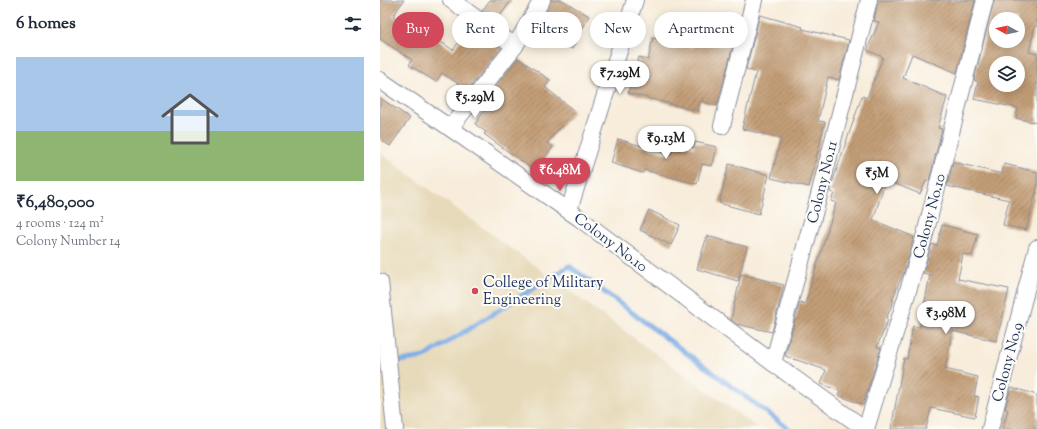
<!DOCTYPE html>
<html lang="en">
<head>
<meta charset="utf-8">
<style>
	body { margin:0; font-family:"Sorts Mill Goudy",serif; background:#f2f2f3; color:#1f2937; height:100vh; display:flex; flex-direction:column; font-size:15px; white-space:nowrap }
	* { box-sizing:border-box; margin:0 }
	p { font-size:13px; color:#747a83 }
	.icon { flex:none; width:22px; height:22px; fill:none; stroke:currentColor; stroke-width:2; stroke-linecap:round; stroke-linejoin:round }
	.map { position:relative; flex:1; overflow:hidden }
	.drawer { display:flex; flex-direction:column; background:#fff; width:380px }
	.drawer>* { flex:none }
	.guide { position:absolute; left:12px; top:12px; width:380px; height:36px; display:flex; gap:8px }
	.needle { width:26px; rotate:278deg }
	.fabs { position:absolute; left:609px; top:12px; display:grid; gap:8px }
	.fabs a { display:grid; place-items:center; width:36px; height:36px; border-radius:50%; background:#fff; box-shadow:0 2px 10px #0003; font-size:20px }
	.price { position:absolute; translate:-50% -34px; padding:0 9px; border-radius:14px; background:#fff; color:#222; font-size:13px; line-height:26px; filter:drop-shadow(0 1px 2px #0008) }
	.price::after { content:''; position:absolute; left:50%; top:24px; width:12px; height:9px; margin-left:-6px; background:inherit; clip-path:polygon(0 0,100% 0,50% 100%) }
	.price.current { background:#d1495b; color:#fff }
	ul { padding:0; list-style:none }
	li { display:grid; align-content:center; gap:8px; height:212px; padding:0 16px }
	li span { display:grid; place-items:center; height:124px; border-radius:0px; color:#555 }
	li>.icon { margin-inline-start:auto }
	span .icon { width:72px; height:72px; fill:#fffc; stroke-width:1 }
	li b { font-size:17px }
	h2 { display:flex; justify-content:space-between; align-items:center; height:48px; padding:0 16px; font-size:17px }
	.chip { padding:0 14px; border-radius:18px; background:#fff; box-shadow:0 2px 10px #0003; font-size:14px; line-height:36px }
	.chip.current { background:#d1495b; color:#fff }
	main { display:flex; flex:1; min-height:0 }
	.map>svg:first-child { display:block }
	.built { fill:#e7daba }
	.lines { fill:none; stroke-linecap:round; stroke-linejoin:round }
	.stream { stroke:#7aabe5; stroke-width:5 }
	.building { fill:url(#building-hatch); fill-rule:evenodd }
	.minor-casing { stroke:#8a8e9c; stroke-width:18 }
	.minor { stroke:#fff; stroke-width:16 }
	.poi-dot { fill:#d1495b; stroke:#fdfcf7; stroke-width:1.5 }
	.labels { text-anchor:middle; stroke-width:4; stroke-linejoin:round; paint-order:stroke }
	.street-label { font-size:15px; fill:#1b2f5e; stroke:#fdfcf7 }
	.poi-label { font-size:15px; fill:#1b2f5e; stroke:#fdfcf7; text-anchor:start }
</style>
</head>
<body>
<main>
<section class="drawer">
<h2>6 homes<svg class="icon" aria-label="filters" viewBox="0 0 24 24"><path d="M4 7h16M4 17h16"/><circle cx="9" cy="7" r="2"/><circle cx="15" cy="17" r="2"/></svg></h2>
<ul>
<li><span style="background:linear-gradient(#a9c7e8 60%,#8fb573 0)"><svg class="icon" aria-label="home" viewBox="0 0 24 24"><path d="M3 11l9-7 9 7M6 9v11h12V9"/></svg></span><div><b>₹6,480,000</b><p>4 rooms · 124 m²</p><p>Colony Number 14</p></div></li>
</ul>
</section>
<div class="map">
<svg width="657" height="429" viewBox="0 0 657 429">
	<defs>
		<pattern id="building-hatch" width="6" height="6" patternUnits="userSpaceOnUse"><rect width="6" height="6" fill="#c39e77"/><path d="M-1 1l2-2M0 6l6-6M5 7l2-2" fill="none" stroke="#9e8165"/></pattern>
	</defs>
	<rect width="100%" height="100%" fill="#fdfcf7"/>
	<filter id="ink" filterUnits="userSpaceOnUse"><feTurbulence type="fractalNoise" baseFrequency=".025" numOctaves="2"/><feDisplacementMap in="SourceGraphic" scale="8" xChannelSelector="R" yChannelSelector="G"/><feConvolveMatrix kernelMatrix="1 2 1 2 8 2 1 2 1" color-interpolation-filters="sRGB"/></filter>
	<filter id="wash" filterUnits="userSpaceOnUse"><feTurbulence type="fractalNoise" baseFrequency=".012" numOctaves="4" result="noise"/><feDisplacementMap in="SourceGraphic" scale="16" xChannelSelector="R" yChannelSelector="G"/><feGaussianBlur stdDeviation="0.9" result="paint"/><feColorMatrix in="noise" values="0 0 0 0 0 0 0 0 0 0 0 0 0 0 0 0 0 1.4 0 .05"/><feComposite in="paint" operator="in"/></filter>
	<g filter="url(#wash)">
		<rect width="100%" height="100%" fill="#f8eddb"/>
		<path class="built" d="M0,153L379,429H0Z"/>
		<g class="lines">
			<path class="stream" d="M0,364L44,357L189,266L409,429"/>
		</g>
		<g id="blocks">
			<g class="building">
				<path d="M0,0H24L13,16L46,38L49,34L73,50L91,26L121,48L88,90L62,73L56,82L29,65L32,60L0,39Z"/>
				<path d="M110,0H132L116,21L102,11Z"/>
				<path d="M171,0H182L209,16L192,49L159,29L164,21L162,19Z"/>
				<path d="M498,0H595L577,73L532,54L523,78L567,97L558,128L562,129L549,181H546L540,194L506,180L493,220L534,237L525,269L512,300H514L506,319L508,320L497,347L501,348L483,405L458,395L460,391L441,384L446,370L405,356L420,302L425,304L456,203L451,201L454,193L450,192V189L482,96L487,98L503,57L487,50L499,22L494,21Z"/>
				<path d="M614,0H657V26H655L649,52L657,54V123L636,118L638,108L594,99L598,82L594,80ZM616,19H638V41H616ZM616,63H638V85H616Z"/>
				<path d="M380,15L423,27L422,29L469,40L459,80L448,77L438,121L445,122L429,187L391,178L401,138L362,129L376,72L366,69Z"/>
				<path d="M315,36L353,46L337,106L320,101L318,111L248,93L259,57L268,60L273,38L312,48Z"/>
				<path d="M138,58L170,80L165,87L194,111L167,143L173,147L155,171L104,134L106,132L95,124L109,104L104,101Z"/>
				<path d="M0,98L30,118L10,146L0,139Z"/>
				<path d="M238,139L291,155L294,142L314,148L315,142L337,147L332,166L322,164L317,184L264,170L263,173L231,163Z"/>
				<path d="M573,162L622,174L624,164L657,172V188L646,230L623,225L629,200L567,186Z"/>
				<path d="M349,164L389,175L379,214L339,203Z"/>
				<path d="M269,210L300,225L291,245L260,230Z"/>
				<path d="M562,225L598,234L592,256L583,254L578,279L629,289L624,312L616,341L572,331L565,369L598,377L594,396L599,397L595,417L551,408L546,429H511L524,358L527,359L533,326L540,327L550,275L543,273L552,244L557,246Z"/>
				<path d="M327,236L367,247L358,281L317,269Z"/>
				<path d="M361,274L404,285L392,332L356,324L351,320Z"/>
				<path d="M631,387L657,395V429H622L628,410L625,409Z"/>
			</g>
		</g>
	</g>
	<g filter="url(#ink)">
		<use href="#blocks" fill-opacity="0" stroke="#8a8e9c" stroke-width="1"/>
		<g class="lines">
			<g class="minor-casing">
				<g id="minor">
					<path d="M71,0L135,46"/>
					<path d="M162,0L135,46L70,128L199,218L393,363L485,429"/>
					<path d="M0,80L70,128"/>
					<path d="M342,126L374,0"/>
					<path d="M189,210L255,0"/>
					<path d="M0,282L15,429"/>
					<path d="M393,363L437,203L489,0"/>
					<path d="M486,429L544,238L605,0"/>
					<path d="M610,429L657,248"/>
				</g>
			</g>
			<use href="#minor" class="minor"/>
		</g>
	</g>
	<circle class="poi-dot" cx="95" cy="291" r="4"/>
	<g class="labels">
		<g class="street-label">
			<text transform="translate(442 182) rotate(-76)" y="5">Colony No.11</text>
			<text transform="translate(549 216) rotate(-75)" y="5">Colony No.10</text>
			<text transform="translate(231 242) rotate(37)" y="5">Colony No.10</text>
			<text transform="translate(627 362) rotate(-75)" y="5">Colony No.9</text>
		</g>
		<g class="poi-label">
			<text x="103" y="287">College of Military<tspan x="103" dy="17">Engineering</tspan></text>
		</g>
	</g>
</svg>
<div class="fabs">
<a><svg class="needle" viewBox="-14 -14 28 28"><path d="M0-13l5 13h-10z" fill="#e53935"/><path d="M0 13l5-13h-10z" fill="#747a83"/></svg></a>
<a><svg class="icon" aria-label="layers" viewBox="0 0 24 24"><path d="M12 4l9 5-9 5-9-5zM3 14l9 5 9-5"/></svg></a>
</div>
<b class="price" style="left:240px;top:95px">₹7.29M</b>
<b class="price" style="left:95px;top:119px">₹5.29M</b>
<b class="price" style="left:286px;top:160px">₹9.13M</b>
<b class="price current" style="left:180px;top:192px">₹6.48M</b>
<b class="price" style="left:497px;top:195px">₹5M</b>
<b class="price" style="left:566px;top:335px">₹3.98M</b>
<div class="guide">
<a class="chip current">Buy</a>
<a class="chip">Rent</a>
<a class="chip">Filters</a>
<a class="chip">New</a>
<a class="chip">Apartment</a>
</div>
</div>
</main>
</body>
</html>
